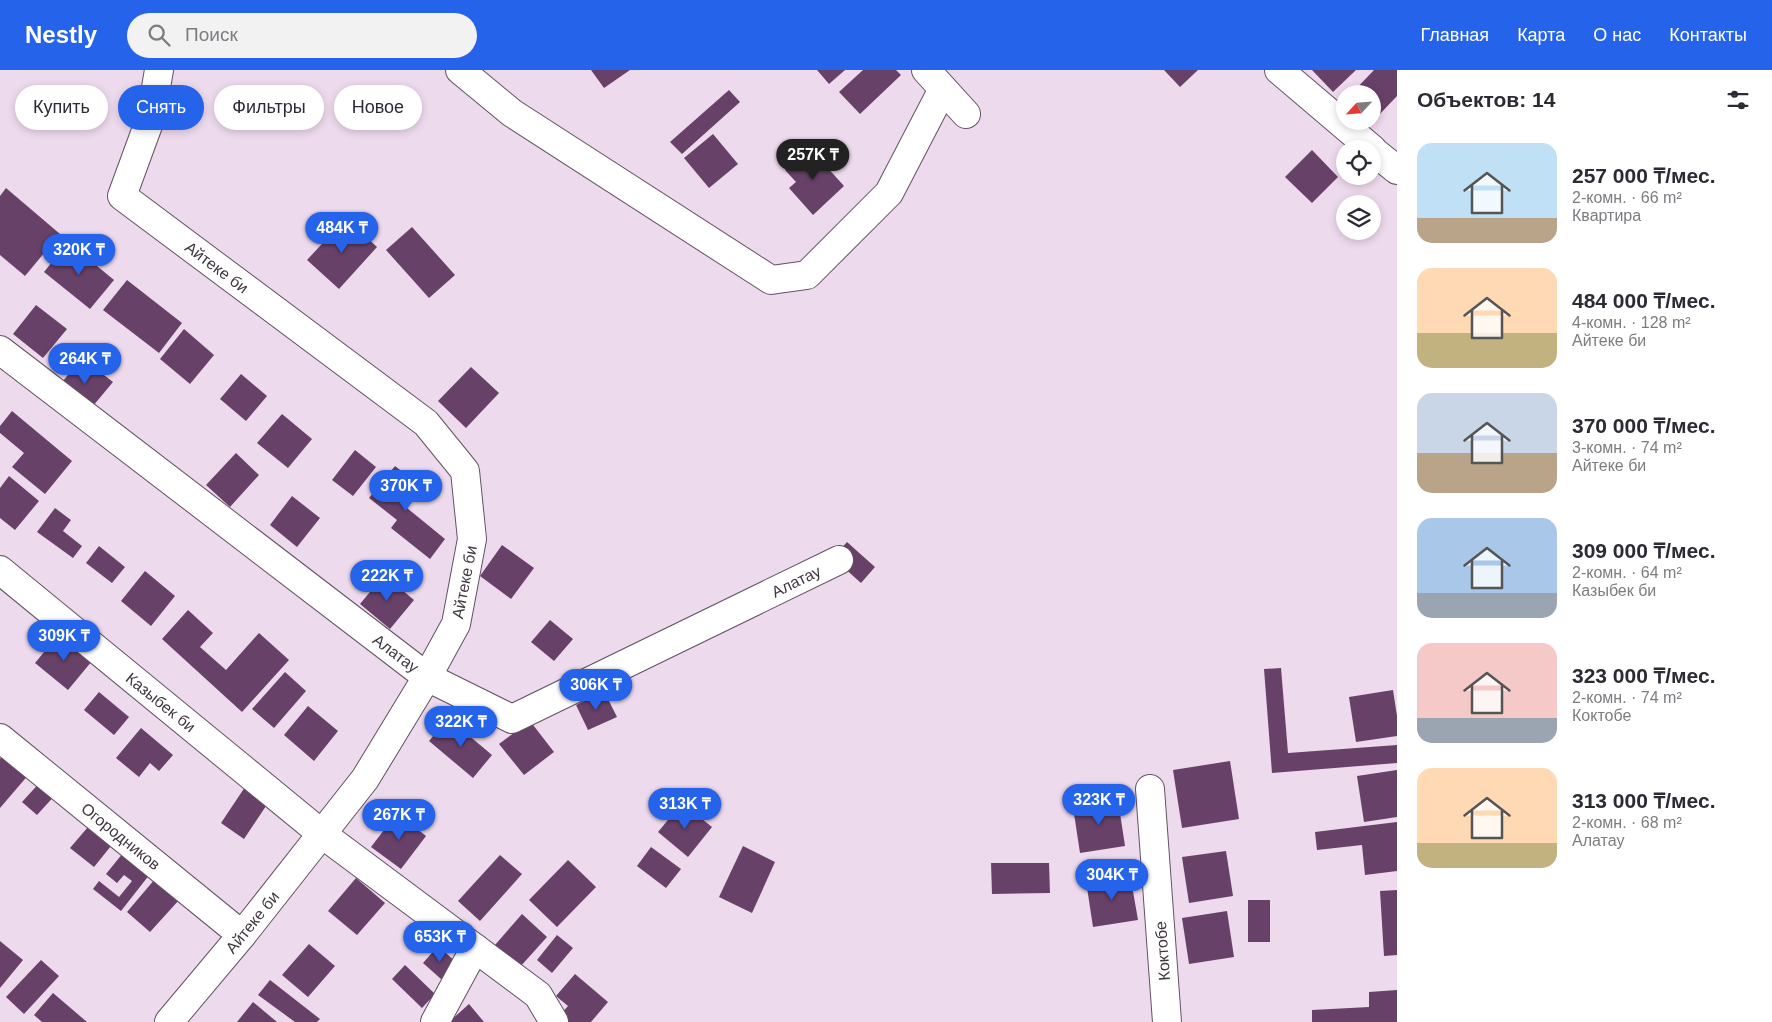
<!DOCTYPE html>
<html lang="ru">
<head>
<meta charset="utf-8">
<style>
	body { margin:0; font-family:Arial,sans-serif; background:#f2f2f3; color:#2b2b33; height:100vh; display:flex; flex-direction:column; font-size:19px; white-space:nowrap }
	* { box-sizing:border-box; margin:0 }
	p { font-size:16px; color:#7c7c81 }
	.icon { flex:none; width:28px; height:28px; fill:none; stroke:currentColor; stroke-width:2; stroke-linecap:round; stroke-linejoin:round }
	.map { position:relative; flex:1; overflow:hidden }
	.panel { display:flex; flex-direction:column; background:#fff; width:375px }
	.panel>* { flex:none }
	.hud { position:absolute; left:15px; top:15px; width:475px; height:45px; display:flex; gap:10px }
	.needle { width:32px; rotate:244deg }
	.controls { position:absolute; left:1336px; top:15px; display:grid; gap:10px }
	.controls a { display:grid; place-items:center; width:45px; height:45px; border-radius:50%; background:#fff; box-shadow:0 2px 8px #0003; font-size:25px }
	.price { position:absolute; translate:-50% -42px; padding:0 11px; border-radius:18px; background:#2563eb; color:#fff; font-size:16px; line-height:32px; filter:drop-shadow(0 1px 2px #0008) }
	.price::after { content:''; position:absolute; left:50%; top:30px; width:15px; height:11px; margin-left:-8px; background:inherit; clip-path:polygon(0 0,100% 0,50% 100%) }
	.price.on { background:#222; color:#fff }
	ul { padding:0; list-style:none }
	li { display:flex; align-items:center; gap:15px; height:125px; padding:0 20px }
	li span { display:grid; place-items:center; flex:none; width:140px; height:100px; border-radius:15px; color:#555 }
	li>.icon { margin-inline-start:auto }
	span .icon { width:60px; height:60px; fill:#fffc; stroke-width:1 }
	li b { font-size:21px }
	h2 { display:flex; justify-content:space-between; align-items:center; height:60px; padding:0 20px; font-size:21px }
	.chip { padding:0 18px; border-radius:22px; background:#fff; box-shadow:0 2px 8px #0003; font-size:18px; line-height:45px }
	.chip.on { background:#2563eb; color:#fff }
	header { display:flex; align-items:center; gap:30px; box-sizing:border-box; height:70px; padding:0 25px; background:#2563eb; color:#fff }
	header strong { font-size:24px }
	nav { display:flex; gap:28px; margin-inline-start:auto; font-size:18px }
	.search { width:350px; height:45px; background:#f2f2f3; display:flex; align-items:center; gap:12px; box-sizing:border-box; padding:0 18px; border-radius:28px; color:#7c7c81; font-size:19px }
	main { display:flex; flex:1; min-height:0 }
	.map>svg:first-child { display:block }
	.building { fill:#684169 }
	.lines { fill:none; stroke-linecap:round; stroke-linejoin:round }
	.minor-casing { stroke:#625262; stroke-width:30 }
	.minor { stroke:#fff; stroke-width:28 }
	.labels { text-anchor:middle; stroke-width:5; stroke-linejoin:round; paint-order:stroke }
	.street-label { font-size:16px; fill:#403840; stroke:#fff }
</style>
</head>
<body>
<header>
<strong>Nestly</strong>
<div class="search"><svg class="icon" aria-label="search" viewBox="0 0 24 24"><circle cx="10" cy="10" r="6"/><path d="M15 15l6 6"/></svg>Поиск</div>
<nav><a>Главная</a><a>Карта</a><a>О нас</a><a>Контакты</a></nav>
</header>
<main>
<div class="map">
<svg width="1397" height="952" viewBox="0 0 1397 952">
	<rect width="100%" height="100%" fill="#eedaed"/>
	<g class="building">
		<path d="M591,0H630L604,18Z"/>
		<path d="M817,0H845L829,14Z"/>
		<path d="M863,0H896L901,5L860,44L839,22Z"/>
		<path d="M1164,0H1198L1180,17Z"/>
		<path d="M1312,0H1356L1333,22Z"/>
		<path d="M1374,0H1397V26L1378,46L1372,41V24H1355L1353,22Z"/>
		<path d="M729,20L740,32L682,84L670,72Z"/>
		<path d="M713,64L738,94L709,118L684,88Z"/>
		<path d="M809,77L844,116L813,145L789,118L796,112L785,100Z"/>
		<path d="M1312,80L1338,107L1312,133L1285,107Z"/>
		<path d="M6,118L60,164L25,206L0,185V126Z"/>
		<path d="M346,148L377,177L339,219L307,190Z"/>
		<path d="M412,157L455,205L429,228L386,180Z"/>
		<path d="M68,172L114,210L90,239L44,202Z"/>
		<path d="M127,210L182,253L159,283L103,240Z"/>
		<path d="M36,235L67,259L43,288L13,264Z"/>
		<path d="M184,259L214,285L190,314L160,289Z"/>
		<path d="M82,288L113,312L88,342L58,317Z"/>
		<path d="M471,297L499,323L466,358L438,331Z"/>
		<path d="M241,304L267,326L246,351L220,329Z"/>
		<path d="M12,341L72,391L45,424L12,397L24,383L0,363V356Z"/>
		<path d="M282,344L312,369L288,398L257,373Z"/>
		<path d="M355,380L376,397L353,426L332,410Z"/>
		<path d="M236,383L259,405L230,437L206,415Z"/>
		<path d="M395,396L423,418L407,438L445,469L430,489L391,458L397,450L369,428Z"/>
		<path d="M9,406L39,431L15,460L0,448V418Z"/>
		<path d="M292,426L320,448L297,477L270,455Z"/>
		<path d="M55,438L71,450L63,461L82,476L73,488L37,462Z"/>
		<path d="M847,472L875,497L861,513L833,488Z"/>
		<path d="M502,475L534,498L511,529L480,506Z"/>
		<path d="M99,476L125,497L112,513L86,493Z"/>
		<path d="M145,501L175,526L151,556L121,531Z"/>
		<path d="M384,505L414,530L390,559L360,534Z"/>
		<path d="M188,540L213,563L200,577L226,600L259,563L289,590L242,642L162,569Z"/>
		<path d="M550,550L573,569L554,591L531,572Z"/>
		<path d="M59,564L92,591L68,620L35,593Z"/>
		<path d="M1281,598L1288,683L1397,675V693L1272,703L1264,599Z"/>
		<path d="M285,602L306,621L274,658L252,639Z"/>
		<path d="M1393,620L1397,646V666L1356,672L1349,627Z"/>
		<path d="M604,621L617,647L588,660L576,635Z"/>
		<path d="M99,622L129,647L114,665L84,640Z"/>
		<path d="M308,636L338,661L314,691L284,665Z"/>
		<path d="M448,648L492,685L473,708L429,671Z"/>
		<path d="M530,651L554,682L524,705L499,674Z"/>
		<path d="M141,658L173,685L159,701L150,693L139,707L116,688Z"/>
		<path d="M5,682L30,703L0,738V689Z"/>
		<path d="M1230,691L1239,749L1182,758L1173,700Z"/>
		<path d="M1397,700V747L1364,752L1357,706Z"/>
		<path d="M43,709L58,722L37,745L22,732Z"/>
		<path d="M245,717L268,733L244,769L221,753Z"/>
		<path d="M1118,730L1125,776L1080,783L1073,737Z"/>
		<path d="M682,733L712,757L688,787L658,762Z"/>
		<path d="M397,743L426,766L401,799L371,777Z"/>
		<path d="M1397,752V801L1365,805L1362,775L1317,780L1315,762Z"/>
		<path d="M88,757L111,776L94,797L70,778Z"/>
		<path d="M743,776L775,792L752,843L719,827Z"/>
		<path d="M651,777L681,799L666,818L637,796Z"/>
		<path d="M1226,781L1233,826L1189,833L1182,787Z"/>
		<path d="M123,783L150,804L121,841L93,819L99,811L119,827L132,811L124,805L117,813L106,804Z"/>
		<path d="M500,785L522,804L480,851L458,831Z"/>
		<path d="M568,790L596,817L557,857L529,830Z"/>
		<path d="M991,793H1049L1050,823L992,824Z"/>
		<path d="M1130,804L1138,850L1093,857L1086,811Z"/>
		<path d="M356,808L385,833L357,865L328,841Z"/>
		<path d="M155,809L179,830L150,862L127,842Z"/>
		<path d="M1397,820V885L1384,886L1380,821Z"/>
		<rect x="1248" y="830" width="22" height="42"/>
		<path d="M1227,841L1234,887L1189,894L1182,848Z"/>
		<path d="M522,844L547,867L520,897L495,875Z"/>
		<path d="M557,865L573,878L552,903L537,890Z"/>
		<path d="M0,871L23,890L0,918Z"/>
		<path d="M309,874L335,896L308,927L282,905Z"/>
		<path d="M438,876L456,892L441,909L423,893Z"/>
		<path d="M41,890L59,906L24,944L6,927Z"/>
		<path d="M405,895L435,924L422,938L392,909Z"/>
		<path d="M575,904L608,932L591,952H564L558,947L568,936L556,926Z"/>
		<path d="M270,910L320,949L317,952H295L258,925Z"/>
		<path d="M1397,920V952H1312V940L1369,937V922Z"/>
		<path d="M53,923L87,952H42L34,945Z"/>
		<path d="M253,932L277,952H237Z"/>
		<path d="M469,934L484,952H449Z"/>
	</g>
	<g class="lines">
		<g class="minor-casing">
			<g id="minor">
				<path d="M159,0L151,47L122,126L426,353L465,401L472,469L456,554L427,607L365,709L242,865L169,952"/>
				<path d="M460,0L512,43L771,210L807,205L889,123L943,19"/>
				<path d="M926,0L966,44"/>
				<path d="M1279,0L1372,79"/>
				<path d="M1372,80L1397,100"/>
				<path d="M0,280L427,607L512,649L839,490"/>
				<path d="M0,500L322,764L538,925L554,952"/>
				<path d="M0,668L242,865"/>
				<path d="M1150,719L1167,952"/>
				<path d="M435,952L475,878"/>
			</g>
		</g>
		<use href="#minor" class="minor"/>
	</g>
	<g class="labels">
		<g class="street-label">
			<text transform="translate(217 197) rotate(37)" y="6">Айтеке би</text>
			<text transform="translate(796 511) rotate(-26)" y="6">Алатау</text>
			<text transform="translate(464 512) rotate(-79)" y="6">Айтеке би</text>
			<text transform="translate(396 583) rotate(37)" y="6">Алатау</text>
			<text transform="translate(161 632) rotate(39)" y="6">Казыбек би</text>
			<text transform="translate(121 766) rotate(39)" y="6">Огородников</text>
			<text transform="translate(252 852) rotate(-51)" y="6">Айтеке би</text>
			<text transform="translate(1162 881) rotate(-94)" y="6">Коктобе</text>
		</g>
	</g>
</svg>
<div class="controls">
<a><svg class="needle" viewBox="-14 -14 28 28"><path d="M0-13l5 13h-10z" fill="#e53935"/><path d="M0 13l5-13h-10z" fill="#7c7c81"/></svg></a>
<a><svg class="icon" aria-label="locate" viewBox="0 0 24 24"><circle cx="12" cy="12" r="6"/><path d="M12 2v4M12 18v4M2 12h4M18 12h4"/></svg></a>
<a><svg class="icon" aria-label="layers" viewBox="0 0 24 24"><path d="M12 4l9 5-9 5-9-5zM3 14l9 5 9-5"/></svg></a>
</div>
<b class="price on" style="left:813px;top:111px">257K ₸</b>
<b class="price" style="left:342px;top:184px">484K ₸</b>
<b class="price" style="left:79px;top:206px">320K ₸</b>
<b class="price" style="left:85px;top:315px">264K ₸</b>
<b class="price" style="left:406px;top:442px">370K ₸</b>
<b class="price" style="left:387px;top:532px">222K ₸</b>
<b class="price" style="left:64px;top:592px">309K ₸</b>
<b class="price" style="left:596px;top:641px">306K ₸</b>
<b class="price" style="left:461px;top:678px">322K ₸</b>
<b class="price" style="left:1099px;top:756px">323K ₸</b>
<b class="price" style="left:685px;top:760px">313K ₸</b>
<b class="price" style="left:399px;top:771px">267K ₸</b>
<b class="price" style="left:1112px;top:831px">304K ₸</b>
<b class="price" style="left:440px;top:893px">653K ₸</b>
<div class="hud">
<a class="chip">Купить</a>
<a class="chip on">Снять</a>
<a class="chip">Фильтры</a>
<a class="chip">Новое</a>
</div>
</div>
<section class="panel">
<h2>Объектов: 14<svg class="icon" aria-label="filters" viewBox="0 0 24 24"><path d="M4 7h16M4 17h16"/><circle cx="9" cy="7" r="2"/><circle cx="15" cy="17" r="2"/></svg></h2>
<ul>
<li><span style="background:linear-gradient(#bfe0f5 75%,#b9a48a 0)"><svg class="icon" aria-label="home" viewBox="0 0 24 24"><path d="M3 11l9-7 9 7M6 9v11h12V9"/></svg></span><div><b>257 000 ₸/мес.</b><p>2-комн. · 66 m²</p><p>Квартира</p></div></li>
<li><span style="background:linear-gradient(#ffd9b3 65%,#c2b280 0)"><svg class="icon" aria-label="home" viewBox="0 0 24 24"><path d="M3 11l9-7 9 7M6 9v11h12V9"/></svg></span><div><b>484 000 ₸/мес.</b><p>4-комн. · 128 m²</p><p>Айтеке би</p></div></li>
<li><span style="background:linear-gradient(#c9d6e8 60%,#b9a48a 0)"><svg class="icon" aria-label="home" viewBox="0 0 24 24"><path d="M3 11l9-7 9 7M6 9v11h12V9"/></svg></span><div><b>370 000 ₸/мес.</b><p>3-комн. · 74 m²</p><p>Айтеке би</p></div></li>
<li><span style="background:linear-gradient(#a9c7e8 75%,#9aa5b1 0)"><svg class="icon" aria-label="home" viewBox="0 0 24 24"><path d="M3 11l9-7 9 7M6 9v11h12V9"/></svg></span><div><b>309 000 ₸/мес.</b><p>2-комн. · 64 m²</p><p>Казыбек би</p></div></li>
<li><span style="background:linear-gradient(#f6c9c9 75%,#9aa5b1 0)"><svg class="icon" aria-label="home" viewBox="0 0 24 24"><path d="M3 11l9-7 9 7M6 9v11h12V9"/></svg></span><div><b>323 000 ₸/мес.</b><p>2-комн. · 74 m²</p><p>Коктобе</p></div></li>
<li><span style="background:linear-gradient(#ffd9b3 75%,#c2b280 0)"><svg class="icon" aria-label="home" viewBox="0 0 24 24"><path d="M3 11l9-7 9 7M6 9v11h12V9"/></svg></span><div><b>313 000 ₸/мес.</b><p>2-комн. · 68 m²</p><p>Алатау</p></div></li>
</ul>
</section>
</main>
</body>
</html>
